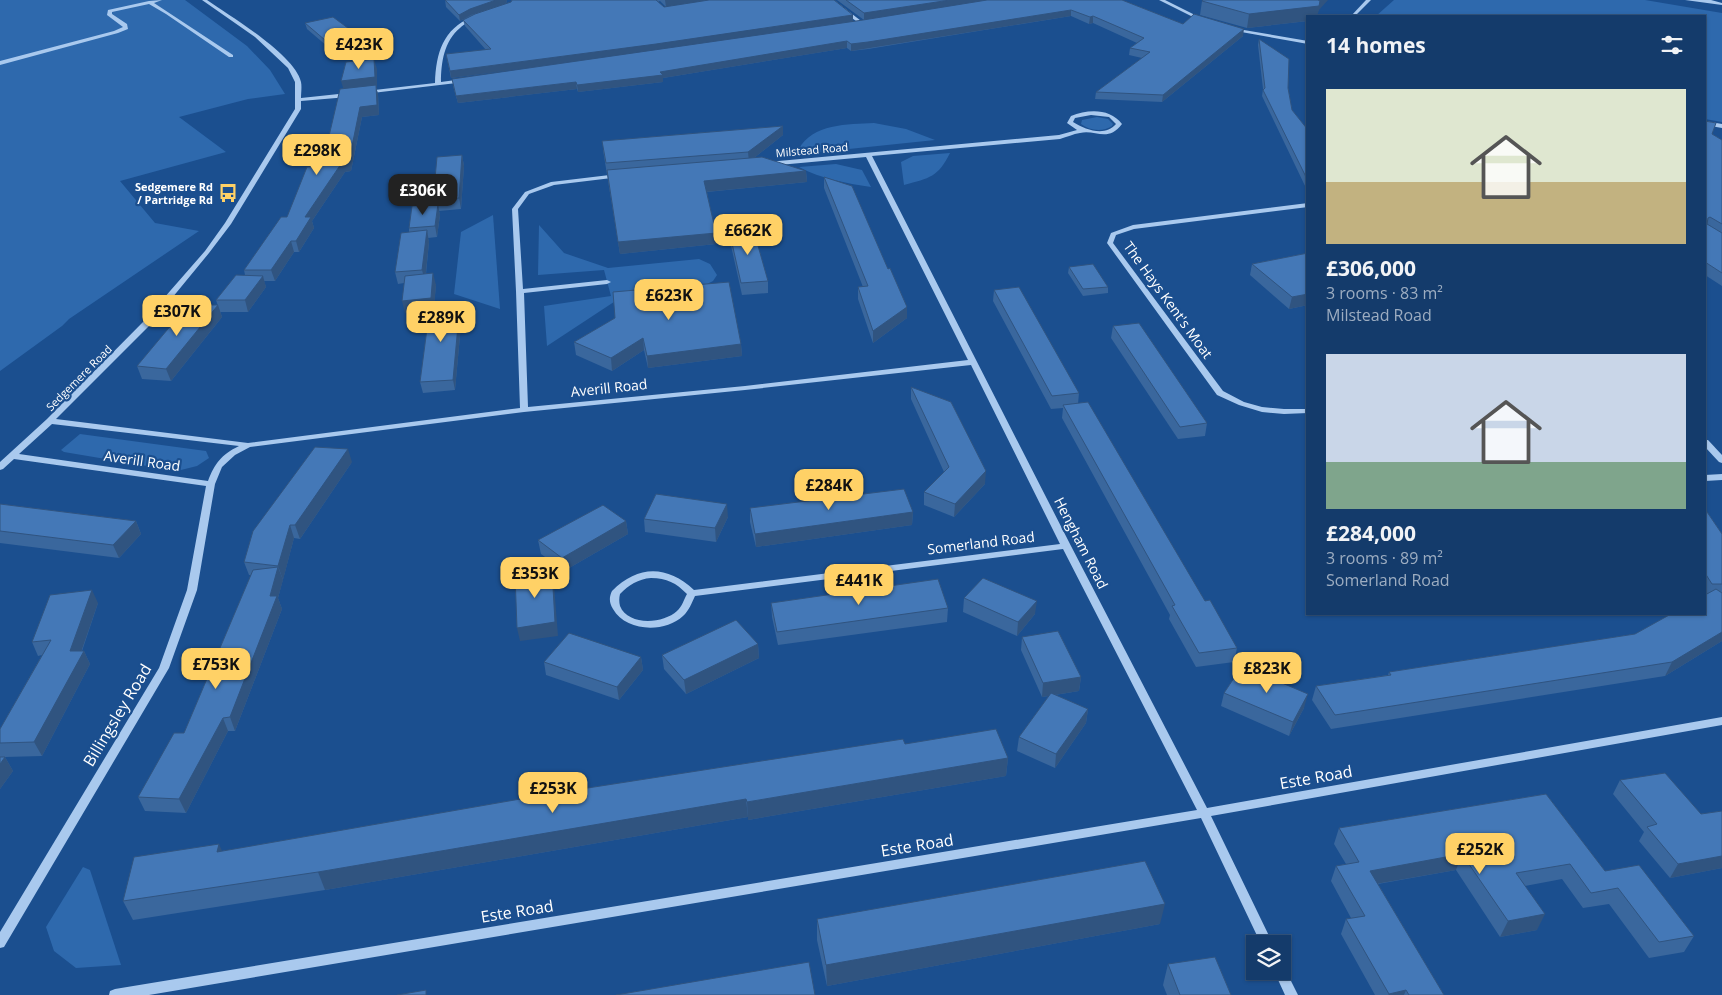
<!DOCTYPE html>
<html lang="en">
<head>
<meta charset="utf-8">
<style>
	body { margin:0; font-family:"Open Sans",sans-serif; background:#1d4271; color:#f1f3f6; height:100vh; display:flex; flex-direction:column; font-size:19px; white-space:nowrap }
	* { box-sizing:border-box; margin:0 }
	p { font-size:16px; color:#9dadc1 }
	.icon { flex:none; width:28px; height:28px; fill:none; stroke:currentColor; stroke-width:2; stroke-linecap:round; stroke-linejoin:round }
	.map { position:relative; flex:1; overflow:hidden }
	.side { position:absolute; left:1306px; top:15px; width:400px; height:600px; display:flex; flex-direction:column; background:#143b6b; border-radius:0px; box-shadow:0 1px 4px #0004,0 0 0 1px #33557e }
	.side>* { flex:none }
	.controls { position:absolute; left:1246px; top:935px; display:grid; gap:10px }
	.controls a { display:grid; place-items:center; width:45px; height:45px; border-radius:0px; background:#143b6b; box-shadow:0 1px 4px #0004,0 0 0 1px #33557e; font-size:25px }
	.price { position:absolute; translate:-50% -42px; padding:0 11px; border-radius:10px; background:#ffd166; color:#111; font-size:16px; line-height:32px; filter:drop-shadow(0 1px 2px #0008) }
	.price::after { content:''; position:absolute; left:50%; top:30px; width:15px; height:11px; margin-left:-8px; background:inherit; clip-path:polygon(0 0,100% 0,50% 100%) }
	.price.current { background:#222; color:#fff }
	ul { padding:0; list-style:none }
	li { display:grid; align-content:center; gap:10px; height:265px; padding:0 20px }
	li span { display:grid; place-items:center; height:155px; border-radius:0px; color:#555 }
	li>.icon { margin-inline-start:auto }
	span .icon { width:90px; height:90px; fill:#fffc; stroke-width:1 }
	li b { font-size:21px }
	h2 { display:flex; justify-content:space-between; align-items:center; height:60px; padding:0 20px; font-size:21px }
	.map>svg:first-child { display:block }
	.green { fill:#2e69ad }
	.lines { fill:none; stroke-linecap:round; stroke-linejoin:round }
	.minor { fill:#a9c9ee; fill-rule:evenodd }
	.wall { fill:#3a679d; fill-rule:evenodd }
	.shaded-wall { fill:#305480 }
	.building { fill:#4478b7; stroke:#305480 }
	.labels { text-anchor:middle; stroke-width:4.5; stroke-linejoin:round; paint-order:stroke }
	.far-street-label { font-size:11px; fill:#fff; stroke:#1b4f8f }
	.far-poi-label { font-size:11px; font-weight:bold; fill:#fff; stroke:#1b4f8f; text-anchor:end }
	.street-label { font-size:14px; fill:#fff; stroke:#1b4f8f }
	.near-street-label { font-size:16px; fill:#fff; stroke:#1b4f8f }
</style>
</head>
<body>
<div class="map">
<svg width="1722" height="995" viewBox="0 0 1722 995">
	<rect width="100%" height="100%" fill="#1b4f8f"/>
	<g class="green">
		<path d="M0,0H185L247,46L270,70L285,94L248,99L179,117L226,152L120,181L155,223L199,231L69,319L62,326L0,371Z"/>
		<path d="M1394,0H1645L1722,13V122L1705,119V16H1376Z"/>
		<path d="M1097,117L1108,119L1113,124L1112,126C1103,132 1090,131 1081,124L1082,120Z"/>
		<path d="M874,123L906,129L935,140L801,154L799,149C812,124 848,124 874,123Z"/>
		<path d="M950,153C938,177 930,178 904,185L901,162L913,156Z"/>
		<path d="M836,164L862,170L871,187C845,183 822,179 799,167Z"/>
		<path d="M493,215L500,309L454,294L461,232Z"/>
		<path d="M539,225L564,253L608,268L699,259L710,264L717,275L713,281L703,286L623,296L547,346L544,306L611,296L604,270L538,275Z"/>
		<path d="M80,434L206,451L209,458L197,466L177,471L64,452L61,450Z"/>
		<path d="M83,867L90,870L121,965L76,968L54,951L46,927Z"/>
	</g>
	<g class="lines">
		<g class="minor">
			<path d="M162,0L154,3L233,55V57H229L166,14L149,4L112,12V14L127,24L128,29L118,33L0,65V61L114,31L123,27L107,15L108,10L149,1Z"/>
			<path d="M202,0H207C230,16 295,55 301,82C302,87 301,93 301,98L348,93L351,95L348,97L301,101V109L231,224L209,253L149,326L56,419L248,443L520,408L516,291L512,209L525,192L551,182L618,174L620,175V177L554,185L529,194L518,209L523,289L607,280L611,282L607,284L524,293L528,407L745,386L968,360L866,157L768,166L765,164L768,162L1059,135L1077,130L1067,123L1071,116C1088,109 1110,108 1122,124C1108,143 1095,129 1080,133C1073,134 1067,137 1060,139L872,156L1071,546L1207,808L1722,717V725L1211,816L1273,944H1261L1201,818L149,995H109L110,991L115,989L1197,810L1063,549L695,596C692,602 689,611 683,616C665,633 626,632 613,609C609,603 609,597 612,591C638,565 667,565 694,590L1060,544L971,365L745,390L524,412L250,447L235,455L222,467L215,484L197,590L169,668L4,947L0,948V932L159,668L187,590L206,486L14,459L3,469L0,470V462L47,419L143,322L205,251L225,223L295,109V82L288,68L255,37ZM1091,115L1109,117L1116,124C1105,137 1086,130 1073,122L1075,118ZM52,424L239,446C221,455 215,463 208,481L19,454ZM651,578C667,578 676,583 687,594C684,599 682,607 677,611C663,624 628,626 620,606C619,602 619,598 620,594C629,585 638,579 651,578Z"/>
			<path d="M829,0H834L865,24L861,25Z"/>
			<path d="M1159,0H1165L1205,20L1201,21Z"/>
			<path d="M1366,0H1371L1355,16H1351Z"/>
			<path d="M1685,0H1711L1722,3V5Z"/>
			<path d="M472,17L476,18C471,21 465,23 460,28C444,41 441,63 441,82L463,79L465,80V82L364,94V92L366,91L435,83C436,53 443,29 472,17Z"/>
			<path d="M1232,28L1308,41V44L1230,30V29Z"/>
			<path d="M1705,121L1722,124V128L1705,125Z"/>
			<path d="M1308,203V207L1134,229L1116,235L1113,243L1223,391L1244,402L1262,407L1284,409H1308V413L1284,414L1262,412L1239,405L1217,395L1107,243L1111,233L1133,225Z"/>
			<path d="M1705,440H1708L1722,455V463L1719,462L1705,447Z"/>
			<path d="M1722,474V480L1705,481V475Z"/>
			<path d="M1282,966L1284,967L1298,995H1285L1274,971H1282Z"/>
		</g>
	</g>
	<g class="wall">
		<path d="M445,0H507L506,4L511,2L512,0H834L853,15V22L864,20L837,0H1122L1183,24L1243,36L1162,102L1095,99L1096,92L1142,58L1129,55L1130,48L1137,43L1093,23L1089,24L1071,16L868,49L851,51L847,48L663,78V82L578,92L577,89L458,103L453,86L532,67L451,78L446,54L486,50L465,26L463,20L474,14L460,21L446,7ZM660,1L666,7H664L658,2Z"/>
		<path d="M1202,1L1319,10L1308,16V21L1247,28L1200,15Z"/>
		<path d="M305,23L361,43L334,52L307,29Z"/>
		<path d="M1259,39L1288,88L1292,110L1308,130V187L1306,188L1262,96L1263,89L1258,45Z"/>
		<path d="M377,69V87H376L378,94L379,115L362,117L351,171L345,172L312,221L314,228L299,252H294L275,281H264L266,287L248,312H220L216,300L245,275L244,270L287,217L322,166L343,88Z"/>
		<path d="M1705,121L1712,134L1722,140V286L1705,275Z"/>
		<path d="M783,126V135L754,158L806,171L807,182L707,192L716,244L620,254L603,150Z"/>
		<path d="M462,155L464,166L461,209L439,211L440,215L437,237L428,238L429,242L426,274L436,285L434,305L460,303L462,314L455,390L423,393L420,382L430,310L405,313L404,283L398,284L395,272L409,232V228L434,205L433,200Z"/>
		<path d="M824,177L907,318L873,343L858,299V287H863L824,188Z"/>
		<path d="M729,230L768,281V293L742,295L730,241Z"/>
		<path d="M1308,253V305L1289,309L1250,275L1252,264Z"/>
		<path d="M1069,267L1108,287V293L1083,296L1068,273Z"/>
		<path d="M994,290L1079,393L1078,404L1205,601L1237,648L1234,662L1196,667L1169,619L1170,615L1062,418L1063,408L1051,409L993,301Z"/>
		<path d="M218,305L222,317L171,381L142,379L137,366Z"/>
		<path d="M615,318L741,344L742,356L648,368L644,350L612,371L576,355L574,342Z"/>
		<path d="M1113,326L1207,423L1205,436L1178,439L1111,338Z"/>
		<path d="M911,387L985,484L954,517L924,505V492L944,472L911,399Z"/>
		<path d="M352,462L300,539L294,538L278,598L282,609L235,731H228L186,813L145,811L138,797L184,733L251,575H249L244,562Z"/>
		<path d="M0,504L136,521L141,534L119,558L0,543Z"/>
		<path d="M750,508L913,512L912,525L756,547L750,522Z"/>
		<path d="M1705,509L1722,534V641L1665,676L1331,729L1312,700L1316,686L1388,675L1389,672L1635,634L1705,614Z"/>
		<path d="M728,517L716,542L645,532L644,519Z"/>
		<path d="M626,521L628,534L564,571L541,554L538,540Z"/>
		<path d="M964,598L1035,614L1017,636L963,612Z"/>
		<path d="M98,603L82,651H84L90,664L42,756L5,757L13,771L0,789V729L42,655L38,656L32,642Z"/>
		<path d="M771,603L948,608L947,622L778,645L772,617Z"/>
		<path d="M1022,637L1081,677L1079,691L1055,695L1088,709L1086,723L1055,768L1017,751L1019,737L1049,696L1042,697L1021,650Z"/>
		<path d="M758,644L759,658L686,694L664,669L662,655Z"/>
		<path d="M641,657L643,670L619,700L546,675L544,662Z"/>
		<path d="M1224,693L1304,708L1289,736L1221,706Z"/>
		<path d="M905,744L1008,758L1006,776L748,820V817L325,890L133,920L123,901L222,851Z"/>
		<path d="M1620,780L1701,814L1722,811V868L1670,878L1639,841L1644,832L1613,794Z"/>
		<path d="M1546,794L1605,871L1694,936L1684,952L1649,958L1609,904L1583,908L1562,879L1525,886L1537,930L1500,937L1456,870L1378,884L1444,995H1375L1341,934L1346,919L1351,918L1331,881L1336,866L1346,864L1334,844L1339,828Z"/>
		<path d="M817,919L1160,924L827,986L817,940Z"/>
		<path d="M1168,964L1231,995H1167L1163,985Z"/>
	</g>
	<g class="shaded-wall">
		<path d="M496,0H507L506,4L471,15L460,21L459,15L470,9Z"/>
		<path d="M665,0H714L666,7Z"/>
		<path d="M950,0H992L864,20V13Z"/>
		<path d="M1318,0H1328L1319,10L1317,16H1308V21L1247,28L1249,14Z"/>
		<path d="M1071,10V16L851,51V44Z"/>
		<path d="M853,15V22L657,51L451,78L450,71Z"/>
		<path d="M1093,16V23L1089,24L1090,17Z"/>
		<path d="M1244,29L1243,36L1162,102L1163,95Z"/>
		<path d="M360,37L361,43L334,52L332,46Z"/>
		<path d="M847,41V48L663,78V82L578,92L577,85Z"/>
		<path d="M374,59L377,69V87H376L378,94L379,115L362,117L351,171L345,172L312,221L314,228L299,252L296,241L305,217L343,161L344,91L341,81Z"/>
		<path d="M576,82L577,89L458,103L456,96Z"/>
		<path d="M783,126V135L749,162L748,152Z"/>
		<path d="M462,155L464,166L461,209L459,198Z"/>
		<path d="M806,171L807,182L705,192L704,181Z"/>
		<path d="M438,204L440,215L437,237L435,226Z"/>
		<path d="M427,230L429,242L425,281L422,270Z"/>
		<path d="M716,233V244L620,254L618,242Z"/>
		<path d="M291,241L294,252L275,281L271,270Z"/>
		<path d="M433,273L436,285L434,310L405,313L402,301Z"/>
		<path d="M263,276L266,287L248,312L245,300Z"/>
		<path d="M1308,294V305L1289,309L1292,297Z"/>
		<path d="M460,303L462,314L455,390L453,380Z"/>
		<path d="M218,305L222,317L171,381L166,369Z"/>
		<path d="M907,307V318L873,343V331Z"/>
		<path d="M643,338L644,350L612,371L611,358Z"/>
		<path d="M741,344L742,356L648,368L647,356Z"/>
		<path d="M348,449L352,462L300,539L295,525Z"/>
		<path d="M986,471L985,484L954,517L955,504Z"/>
		<path d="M727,504L728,517L716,542L715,528Z"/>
		<path d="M913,512L912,525L756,547L755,534Z"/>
		<path d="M136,521L141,534L119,558L113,545Z"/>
		<path d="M626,521L628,534L564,571L562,558Z"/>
		<path d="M290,525L294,538L283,580L278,566Z"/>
		<path d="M278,567L283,580L278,598L282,609L235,731L230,717L270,596Z"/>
		<path d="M552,570L554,584L558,636L520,641L517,628Z"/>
		<path d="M92,590L98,603L78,661L84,651L90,664L42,756L34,742L70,651Z"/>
		<path d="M1037,601L1035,614L1017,636L1018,622Z"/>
		<path d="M1722,632V641L1665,676L1672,662Z"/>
		<path d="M758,644L759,658L686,694L684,680Z"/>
		<path d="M641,657L643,670L619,700L617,687Z"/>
		<path d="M1081,677L1079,691L1042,697L1043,683Z"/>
		<path d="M1308,694L1304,708L1289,736L1293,722Z"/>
		<path d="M1088,709L1086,723L1055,768L1056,754Z"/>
		<path d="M223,718L228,731L186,813L179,799Z"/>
		<path d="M5,757L13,771L0,789V764Z"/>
		<path d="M1008,758L1006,776L748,820L747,802Z"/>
		<path d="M746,799L748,817L325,890L318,872Z"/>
		<path d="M219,844L227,862L217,852Z"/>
		<path d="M1462,854L1456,870L1364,886L1370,871Z"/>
		<path d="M1722,856V868L1670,878L1678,864Z"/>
		<path d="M1165,904L1160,924L827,986L826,965Z"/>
		<path d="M1545,914L1537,930L1500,937L1508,921Z"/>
		<path d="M1406,990L1404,995H1388L1389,994Z"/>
	</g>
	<g class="building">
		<path d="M445,0H496L470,9L459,15Z"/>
		<path d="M512,0H656L664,7L709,0H834L853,15L656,44L450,71L446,54L491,49L463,20L475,14L511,2Z"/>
		<path d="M846,0H950L864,13Z"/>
		<path d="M987,0H1122L1183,24L1194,14L1244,29L1163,95L1096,92L1150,52L1130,48L1144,38L1093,16L1090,17L1071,10L868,42L851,44L847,41L660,72L663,75L577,85L576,82L456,96L452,79L863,20Z"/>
		<path d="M1203,0H1318L1320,1L1319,6L1249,14L1202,1Z"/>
		<path d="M333,17L360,37L332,46L305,23Z"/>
		<path d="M1259,39L1289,59L1288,88L1292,110L1308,130V181L1263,90L1265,88Z"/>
		<path d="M374,59L375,77L341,81L346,62Z"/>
		<path d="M376,85L377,105L360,107L349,161H343L305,217H311L296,241H291L271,270H244L281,217H287L307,167L322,166L340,89Z"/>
		<path d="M1705,121L1716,123L1712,134L1722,140V224L1710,217L1708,218L1707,224L1722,233V273L1705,262Z"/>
		<path d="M783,126L748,152L606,163L602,141Z"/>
		<path d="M462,155L459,198L433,200L437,157Z"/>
		<path d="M762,157L806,171L704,181L716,233L618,242L607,170Z"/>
		<path d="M824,177L852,186L888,269L890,268L907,307L873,331L858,287L868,286Z"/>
		<path d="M438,204L435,226L409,228L412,206Z"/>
		<path d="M753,228L768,281L741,283L729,230Z"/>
		<path d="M427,230L422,270L395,272L401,233Z"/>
		<path d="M1308,253V294L1292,297L1252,264Z"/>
		<path d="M1093,264L1108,287L1083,289L1069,267Z"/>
		<path d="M433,273L431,298L402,301L405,276Z"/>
		<path d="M236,275L263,276L245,300H216Z"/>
		<path d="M729,282L741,344L647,356L643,338L611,358L574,342L615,318L613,292Z"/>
		<path d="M1019,287L1079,393L1052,396L994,290Z"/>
		<path d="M460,303L453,380L420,382L430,306Z"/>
		<path d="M188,305H218L166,369L137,366Z"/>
		<path d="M1139,323L1207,423L1180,427L1113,326Z"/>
		<path d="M911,387L951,402L986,471L955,504L924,492L949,467Z"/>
		<path d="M1088,402L1205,601L1210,600L1237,648L1199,653L1172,606L1175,605L1063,405Z"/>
		<path d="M315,447L348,449L295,525H290L278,566L244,562L253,531Z"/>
		<path d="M904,489L913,512L755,534L750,508Z"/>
		<path d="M656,494L727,504L715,528L644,519Z"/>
		<path d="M0,504L136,521L113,545L0,531Z"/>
		<path d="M603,505L626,521L562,558L538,540Z"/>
		<path d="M1705,509L1722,534V584H1712L1705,573Z"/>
		<path d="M278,567L270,596H277L230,717L223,718L179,799L138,797L174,733H184L253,570Z"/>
		<path d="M552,570L555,622L517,628L515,575Z"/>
		<path d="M983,578L1037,601L1018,622L964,598Z"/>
		<path d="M938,579L948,608L777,632L771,603Z"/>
		<path d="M1716,589L1722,593V632L1672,662L1335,715L1316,686L1391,675L1389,672L1635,634L1671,614H1705V595Z"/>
		<path d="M92,590L70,651H84L34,742L0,743V729L51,640L32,642L50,595Z"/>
		<path d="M736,620L758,644L684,680L662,655Z"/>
		<path d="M1058,631L1081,677L1043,683L1022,637Z"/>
		<path d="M569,633L641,657L617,687L544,662Z"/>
		<path d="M1242,666L1308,694L1293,722L1224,693Z"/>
		<path d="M1051,693L1088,709L1056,754L1019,737Z"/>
		<path d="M996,729L1008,758L747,802L746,799L318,872L123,901L134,857L219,844L217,852L549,794L903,739L905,744Z"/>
		<path d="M0,757H5L0,764Z"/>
		<path d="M1665,773L1701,814L1722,811V856L1678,864L1647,827L1657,824L1620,780Z"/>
		<path d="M1546,794L1605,871L1639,865L1694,936L1659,942L1618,888L1591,893L1570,864L1516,873L1545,914L1508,921L1462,854L1370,871L1444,995H1409L1406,990L1389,994L1346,919L1365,916L1336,866L1359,862L1339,828Z"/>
		<path d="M1145,861L1165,904L826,965L817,919Z"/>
		<path d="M1215,957L1231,995H1180L1168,964Z"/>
		<path d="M809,962L815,995H616Z"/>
		<path d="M426,990V995H397Z"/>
	</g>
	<defs>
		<g id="bus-bare" transform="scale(1.5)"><path d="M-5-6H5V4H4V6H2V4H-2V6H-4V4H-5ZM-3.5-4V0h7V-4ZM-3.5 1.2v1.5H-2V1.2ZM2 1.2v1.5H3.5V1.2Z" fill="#ffd166" stroke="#1b4f8f" stroke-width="2.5" paint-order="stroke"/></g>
	</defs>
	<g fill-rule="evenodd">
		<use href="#bus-bare" x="228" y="193"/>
	</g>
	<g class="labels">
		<g class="far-street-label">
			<text transform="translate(812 150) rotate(-5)" y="4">Milstead Road</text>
			<text transform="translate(79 378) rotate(-45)" y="4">Sedgemere Road</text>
		</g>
		<g class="far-poi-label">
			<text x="213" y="191">Sedgemere Rd<tspan x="213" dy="13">/ Partridge Rd</tspan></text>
		</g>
		<g class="street-label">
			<text transform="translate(1168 300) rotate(54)" y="5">The Hays Kent's Moat</text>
			<text transform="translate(609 388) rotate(-6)" y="5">Averill Road</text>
			<text transform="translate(142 461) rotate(8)" y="5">Averill Road</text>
			<text transform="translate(981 543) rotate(-7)" y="5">Somerland Road</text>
			<text transform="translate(1081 543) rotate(63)" y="5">Hengham Road</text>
		</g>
		<g class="near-street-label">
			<text transform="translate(117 715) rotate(-59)" y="6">Billingsley Road</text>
			<text transform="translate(1316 777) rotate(-10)" y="6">Este Road</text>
			<text transform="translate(917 845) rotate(-9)" y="6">Este Road</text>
			<text transform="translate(517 911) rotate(-9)" y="6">Este Road</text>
		</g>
	</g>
</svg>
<div class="controls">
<a><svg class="icon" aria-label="layers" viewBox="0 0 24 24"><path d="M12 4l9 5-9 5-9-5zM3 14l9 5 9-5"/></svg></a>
</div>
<b class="price" style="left:359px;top:70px">£423K</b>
<b class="price" style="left:317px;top:176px">£298K</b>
<b class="price current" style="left:423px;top:216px">£306K</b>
<b class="price" style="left:748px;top:256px">£662K</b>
<b class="price" style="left:669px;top:321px">£623K</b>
<b class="price" style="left:177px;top:337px">£307K</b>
<b class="price" style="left:441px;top:343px">£289K</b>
<b class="price" style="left:829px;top:511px">£284K</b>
<b class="price" style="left:535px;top:599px">£353K</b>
<b class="price" style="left:859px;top:606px">£441K</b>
<b class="price" style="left:216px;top:690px">£753K</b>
<b class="price" style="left:1267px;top:694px">£823K</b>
<b class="price" style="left:553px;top:814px">£253K</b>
<b class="price" style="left:1480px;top:875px">£252K</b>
<section class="side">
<h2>14 homes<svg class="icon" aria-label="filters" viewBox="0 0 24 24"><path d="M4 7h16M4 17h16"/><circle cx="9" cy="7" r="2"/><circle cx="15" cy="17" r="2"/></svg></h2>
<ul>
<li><span style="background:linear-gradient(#dfe7d0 60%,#c2b280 0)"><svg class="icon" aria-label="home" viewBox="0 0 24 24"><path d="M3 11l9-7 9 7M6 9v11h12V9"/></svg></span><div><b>£306,000</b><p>3 rooms · 83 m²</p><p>Milstead Road</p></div></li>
<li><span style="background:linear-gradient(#c9d6e8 70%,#7fa58c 0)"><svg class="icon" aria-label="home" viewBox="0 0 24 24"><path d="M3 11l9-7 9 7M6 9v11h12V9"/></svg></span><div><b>£284,000</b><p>3 rooms · 89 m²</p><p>Somerland Road</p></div></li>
</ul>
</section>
</div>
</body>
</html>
